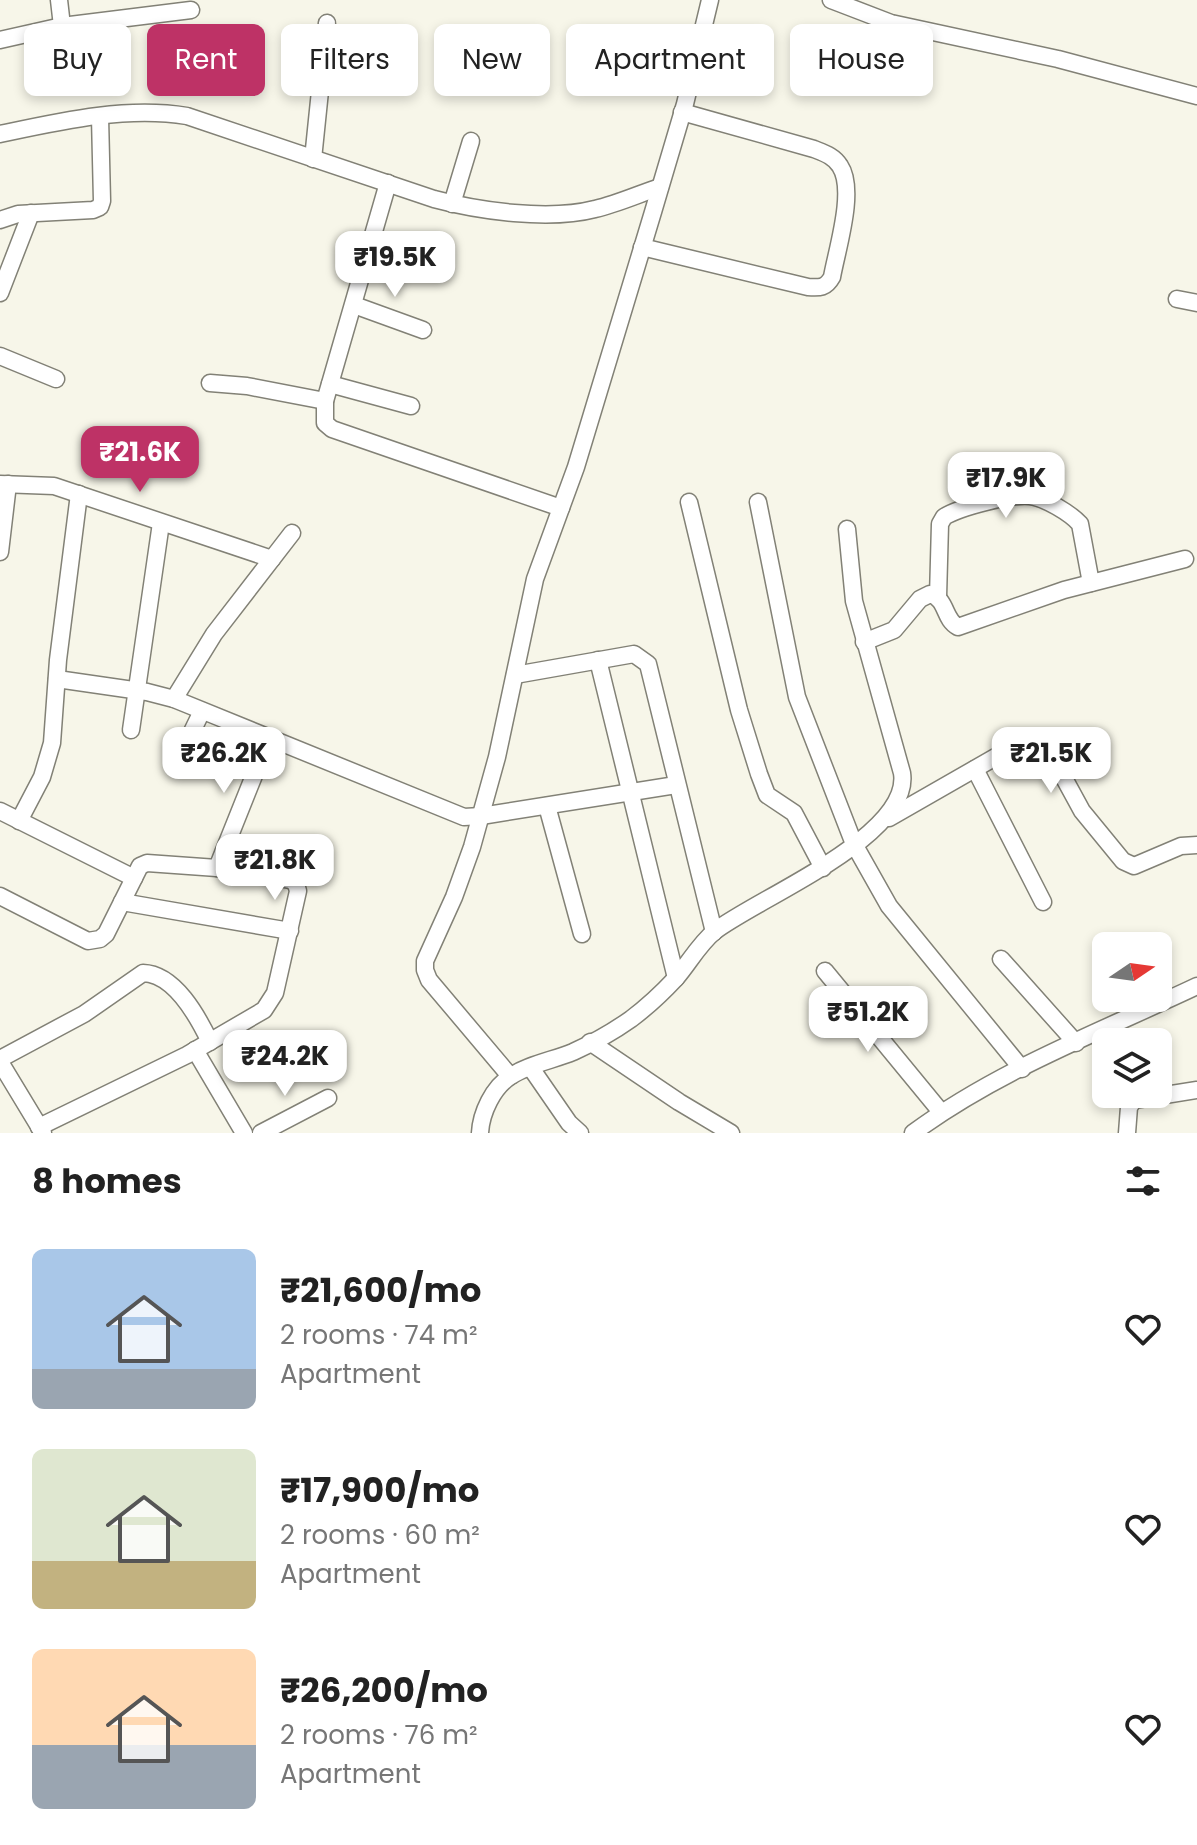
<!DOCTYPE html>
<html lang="en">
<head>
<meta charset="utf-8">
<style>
	body { margin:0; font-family:Poppins,sans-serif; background:#f2f2f2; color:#222; height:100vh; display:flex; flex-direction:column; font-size:30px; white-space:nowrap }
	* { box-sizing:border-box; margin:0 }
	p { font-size:26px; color:#767676 }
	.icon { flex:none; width:44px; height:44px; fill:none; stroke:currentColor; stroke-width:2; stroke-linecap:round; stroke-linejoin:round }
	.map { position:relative; height:1133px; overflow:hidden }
	.side { display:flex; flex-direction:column; background:#fff; flex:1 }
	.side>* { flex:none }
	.top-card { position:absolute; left:24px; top:24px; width:1150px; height:72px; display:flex; gap:16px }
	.needle { width:52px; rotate:77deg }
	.fabs { position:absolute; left:1092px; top:932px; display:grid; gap:16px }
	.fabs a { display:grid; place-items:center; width:80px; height:80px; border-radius:12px; background:#fff; box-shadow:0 4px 12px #0003; font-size:40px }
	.price { position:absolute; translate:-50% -68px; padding:0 18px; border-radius:16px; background:#fff; color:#222; font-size:26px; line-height:52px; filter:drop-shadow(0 2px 4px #0008) }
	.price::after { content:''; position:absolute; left:50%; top:48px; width:24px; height:18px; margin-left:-12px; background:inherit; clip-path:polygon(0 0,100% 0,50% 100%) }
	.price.active { background:#be3266; color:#fff }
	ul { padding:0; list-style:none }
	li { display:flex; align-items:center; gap:24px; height:200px; padding:0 32px }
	li span { display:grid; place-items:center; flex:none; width:224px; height:160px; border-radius:12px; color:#555 }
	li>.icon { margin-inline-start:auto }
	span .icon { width:96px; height:96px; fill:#fffc; stroke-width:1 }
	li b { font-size:34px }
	h2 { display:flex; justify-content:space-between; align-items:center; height:96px; padding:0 32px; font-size:34px }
	.tag { padding:0 28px; border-radius:12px; background:#fff; box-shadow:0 4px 12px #0003; font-size:28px; line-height:72px }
	.tag.active { background:#be3266; color:#fff }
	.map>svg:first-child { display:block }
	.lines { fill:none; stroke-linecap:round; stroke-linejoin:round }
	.minor-casing { stroke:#828176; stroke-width:19 }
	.minor { stroke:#fff; stroke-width:16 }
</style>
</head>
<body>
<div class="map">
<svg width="1197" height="1133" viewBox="0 0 1197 1133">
	<rect width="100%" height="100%" fill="#f7f6e9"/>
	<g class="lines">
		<g class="minor-casing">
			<g id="minor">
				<path d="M59,0L62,26"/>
				<path d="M831,0L891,23L1058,59L1197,96"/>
				<path d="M0,40L62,26L191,10"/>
				<path d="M0,134C61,121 126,106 187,116L434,199C479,211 549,221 595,209C617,204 639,194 660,187"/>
				<path d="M313,159L327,23"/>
				<path d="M388,183L325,401V423L332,429L561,508"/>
				<path d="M452,204L471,141"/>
				<path d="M0,220L18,214L93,210L100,207L102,201L100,117"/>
				<path d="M642,247L808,287C820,288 826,288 832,277C837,249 856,190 840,166C834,156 824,153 814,149L682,112"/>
				<path d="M0,293L31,213"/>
				<path d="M1177,299L1197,303"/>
				<path d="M354,305L423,330"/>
				<path d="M0,356L56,379"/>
				<path d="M210,383L247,386L325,401"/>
				<path d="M330,384L411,406"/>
				<path d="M0,484L54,486L272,559"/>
				<path d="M689,502L739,710L759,774L767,795L794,813L823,868"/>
				<path d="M758,502L797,697L854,844L889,906L1022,1069"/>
				<path d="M0,552L8,484"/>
				<path d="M938,597L940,524L944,517C960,507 1011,494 1030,496C1045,498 1070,513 1080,524L1091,583"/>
				<path d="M864,642L894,630L920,599L930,594C948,600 943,619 958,627L1064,590L1185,559"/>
				<path d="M598,660L676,978"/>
				<path d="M515,675L634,654L648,664L714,932"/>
				<path d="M57,679L147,692L174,699L464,817L481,816L676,785"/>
				<path d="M174,699L214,634L292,533"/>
				<path d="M131,730L161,523"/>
				<path d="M176,765L202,711"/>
				<path d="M975,769L1043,902"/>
				<path d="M547,806L582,934"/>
				<path d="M0,811L134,878"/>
				<path d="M889,818L1006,751L1035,747L1052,756L1082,811L1123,861L1134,866L1181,846L1197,845"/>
				<path d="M19,821L42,777L52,743L58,660L79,494"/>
				<path d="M217,868L269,738"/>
				<path d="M0,896L88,941L100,939L106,934L140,866L147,863L217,868L291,880L296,884L298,891L275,993L264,1010L187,1055L39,1127"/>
				<path d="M122,902L290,931"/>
				<path d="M1001,959L1076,1043"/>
				<path d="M825,971L941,1112"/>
				<path d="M590,1042L679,1102L731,1133"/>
				<path d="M195,1050L244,1133"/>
				<path d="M0,1059L84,1014L143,973C175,974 198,1017 210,1042"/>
				<path d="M0,1062L43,1133"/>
				<path d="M531,1068L569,1123L580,1133"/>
				<path d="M510,1076L429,980L425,970V961L454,897L472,847L497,757L535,579L576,467L653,212L685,104L710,0"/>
				<path d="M261,1133L328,1098"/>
				<path d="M480,1133C481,1113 493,1087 511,1076C529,1064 554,1060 573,1052C593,1043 614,1031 631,1019C647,1007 663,992 676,978C689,963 699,944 715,931C758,898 912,836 902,773L854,601L847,529"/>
				<path d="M913,1133C998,1070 1102,1031 1197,986"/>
				<path d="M1127,1133L1129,1107L1134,1100L1197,1090"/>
			</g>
		</g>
		<use href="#minor" class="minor"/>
	</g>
</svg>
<div class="fabs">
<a><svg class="needle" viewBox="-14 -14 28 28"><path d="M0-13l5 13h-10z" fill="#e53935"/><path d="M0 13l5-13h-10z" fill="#767676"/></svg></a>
<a><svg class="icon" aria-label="layers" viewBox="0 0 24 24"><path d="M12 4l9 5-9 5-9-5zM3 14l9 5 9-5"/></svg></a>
</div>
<b class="price" style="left:395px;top:299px">₹19.5K</b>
<b class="price active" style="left:140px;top:494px">₹21.6K</b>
<b class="price" style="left:1006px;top:520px">₹17.9K</b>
<b class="price" style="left:224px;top:795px">₹26.2K</b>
<b class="price" style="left:1051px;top:795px">₹21.5K</b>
<b class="price" style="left:275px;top:902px">₹21.8K</b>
<b class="price" style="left:868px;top:1054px">₹51.2K</b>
<b class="price" style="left:285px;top:1098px">₹24.2K</b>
<div class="top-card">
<a class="tag">Buy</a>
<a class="tag active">Rent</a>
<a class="tag">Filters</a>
<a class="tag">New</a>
<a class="tag">Apartment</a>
<a class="tag">House</a>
</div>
</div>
<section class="side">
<h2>8 homes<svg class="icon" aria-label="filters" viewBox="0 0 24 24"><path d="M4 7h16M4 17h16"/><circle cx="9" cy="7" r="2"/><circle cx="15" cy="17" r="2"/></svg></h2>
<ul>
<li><span style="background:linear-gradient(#a9c7e8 75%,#9aa5b1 0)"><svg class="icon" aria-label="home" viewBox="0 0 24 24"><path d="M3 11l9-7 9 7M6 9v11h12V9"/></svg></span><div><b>₹21,600/mo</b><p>2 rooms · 74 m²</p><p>Apartment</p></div><svg class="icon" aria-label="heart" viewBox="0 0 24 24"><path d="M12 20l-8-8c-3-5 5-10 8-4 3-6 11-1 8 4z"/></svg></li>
<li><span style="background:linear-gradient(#dfe7d0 70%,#c2b280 0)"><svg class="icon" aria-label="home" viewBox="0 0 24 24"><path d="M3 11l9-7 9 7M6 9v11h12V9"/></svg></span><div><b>₹17,900/mo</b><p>2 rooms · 60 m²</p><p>Apartment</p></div><svg class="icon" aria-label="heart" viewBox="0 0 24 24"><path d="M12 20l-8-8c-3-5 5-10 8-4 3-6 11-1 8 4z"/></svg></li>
<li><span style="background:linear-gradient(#ffd9b3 60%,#9aa5b1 0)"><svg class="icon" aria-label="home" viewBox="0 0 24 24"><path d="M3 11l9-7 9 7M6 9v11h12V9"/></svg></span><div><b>₹26,200/mo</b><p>2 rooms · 76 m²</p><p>Apartment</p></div><svg class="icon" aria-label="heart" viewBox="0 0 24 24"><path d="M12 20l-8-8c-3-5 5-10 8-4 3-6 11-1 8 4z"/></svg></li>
</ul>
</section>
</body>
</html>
